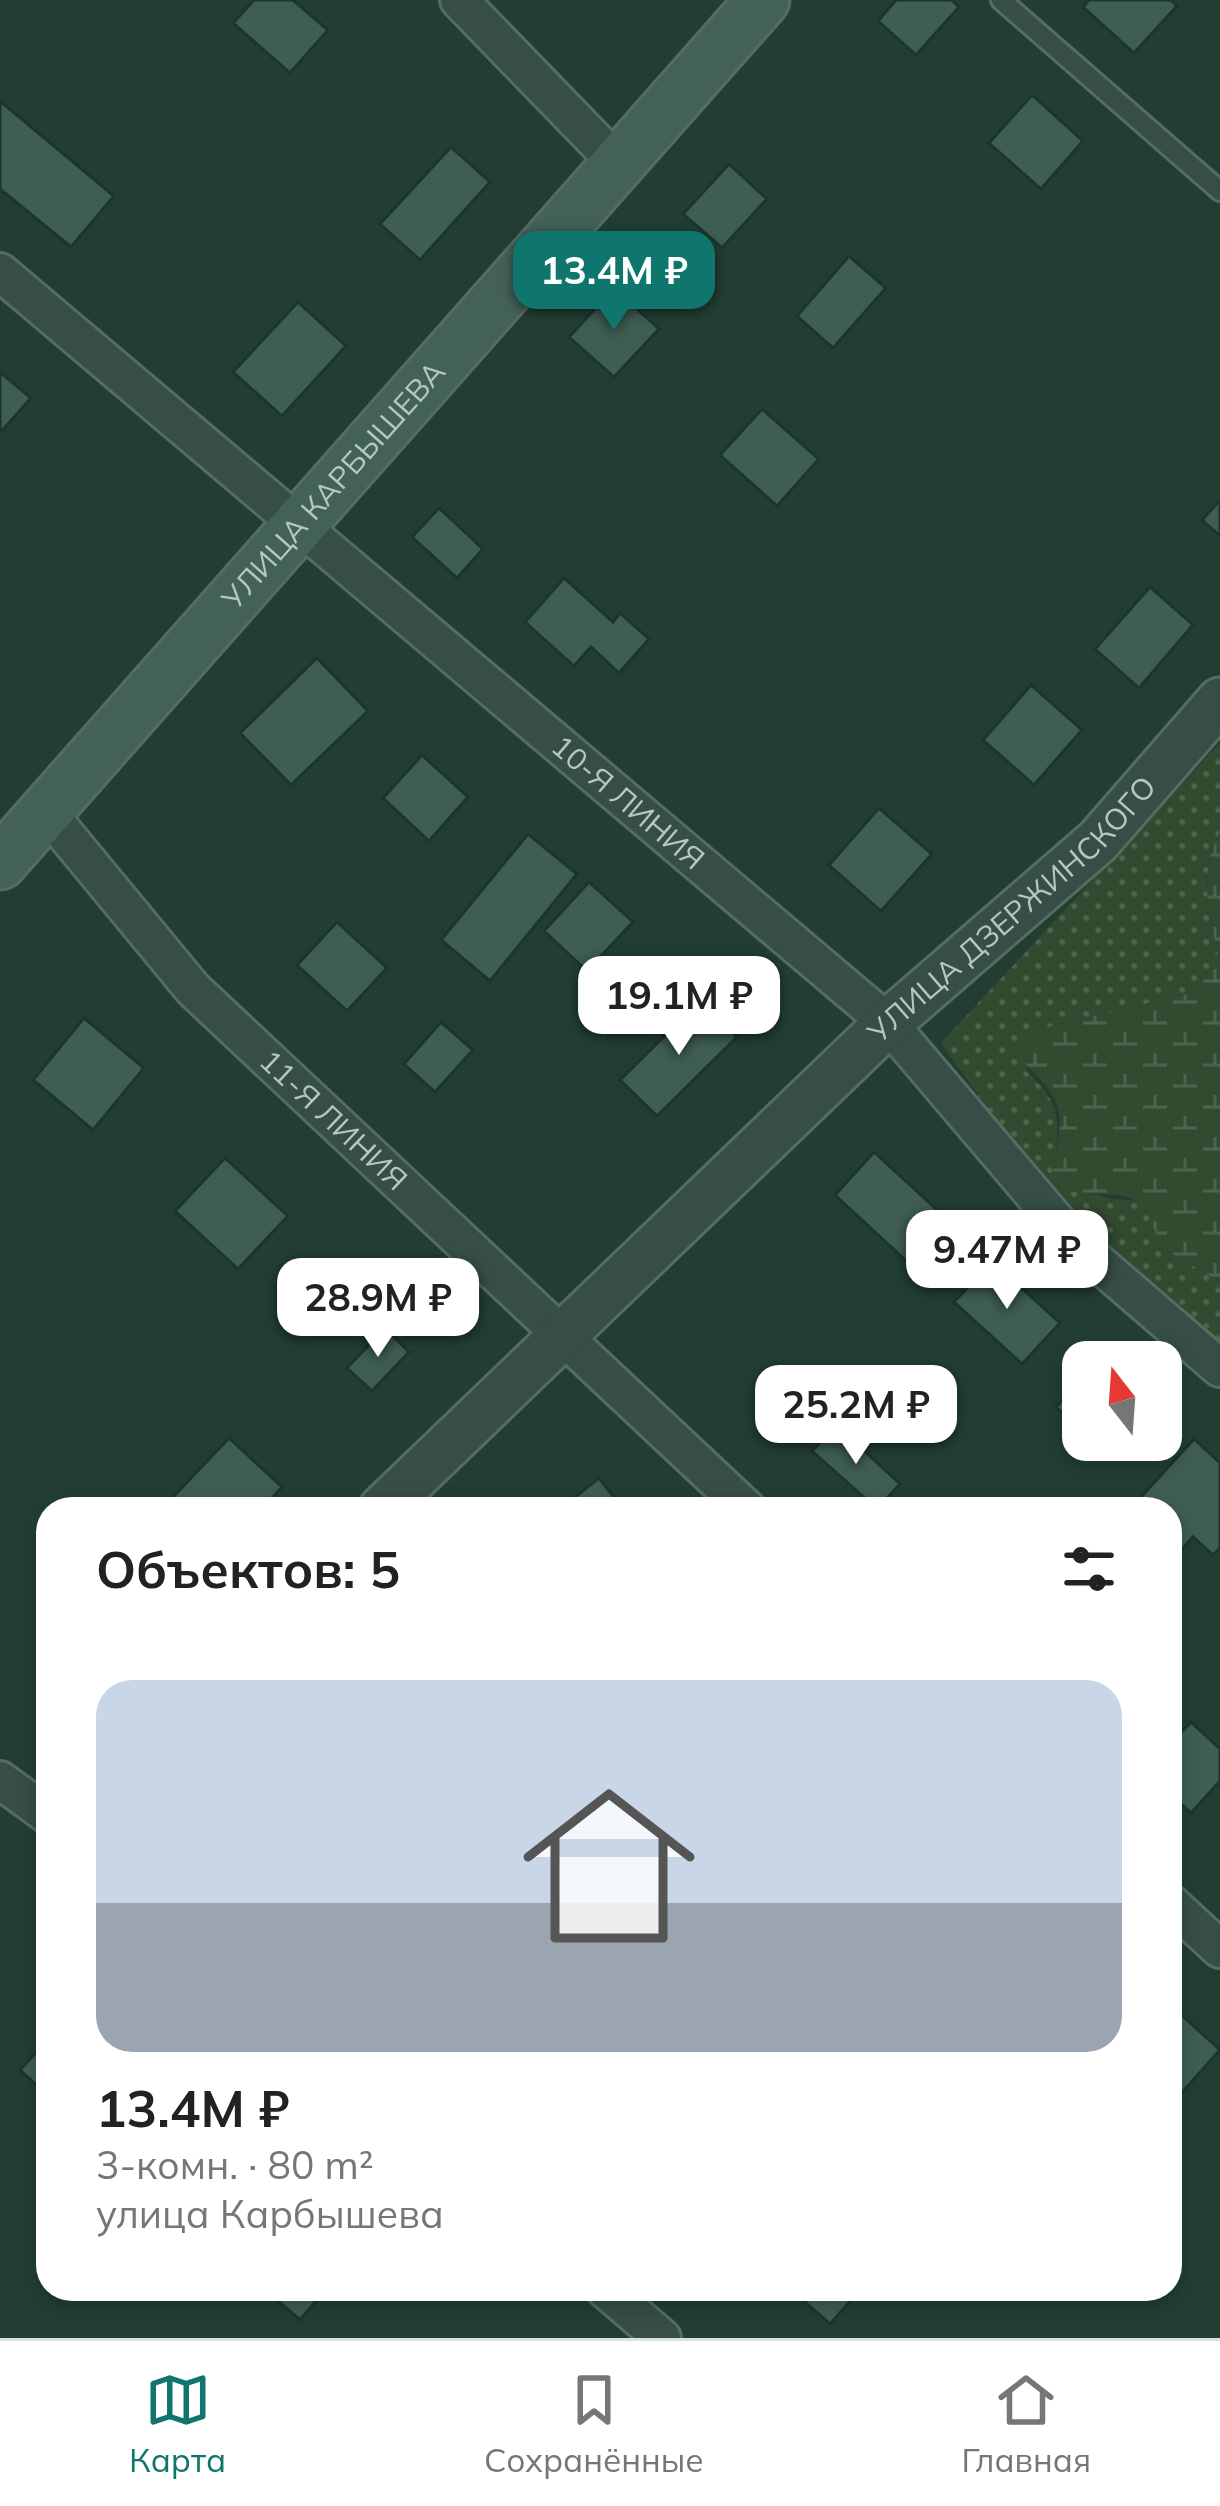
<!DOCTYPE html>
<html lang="ru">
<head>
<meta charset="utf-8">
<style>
	body { margin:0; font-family:Mulish,sans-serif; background:#f2f2f2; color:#222; height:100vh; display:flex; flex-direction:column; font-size:45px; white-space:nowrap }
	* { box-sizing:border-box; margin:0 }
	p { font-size:39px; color:#767676 }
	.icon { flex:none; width:66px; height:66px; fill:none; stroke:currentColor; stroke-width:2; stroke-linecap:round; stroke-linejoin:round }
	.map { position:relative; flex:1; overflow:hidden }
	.details { position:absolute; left:36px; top:1497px; width:1146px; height:804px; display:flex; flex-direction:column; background:#fff; border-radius:36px; box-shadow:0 6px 18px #0003 }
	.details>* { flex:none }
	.needle { width:78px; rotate:343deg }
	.tools { position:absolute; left:1062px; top:1341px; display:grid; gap:24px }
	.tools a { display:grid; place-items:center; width:120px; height:120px; border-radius:24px; background:#fff; box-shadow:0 6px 18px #0003; font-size:60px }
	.price { position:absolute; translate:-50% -102px; padding:0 27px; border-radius:24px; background:#fff; color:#222; font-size:39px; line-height:78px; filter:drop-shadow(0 3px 6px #0008) }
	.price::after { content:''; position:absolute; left:50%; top:72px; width:36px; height:27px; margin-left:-18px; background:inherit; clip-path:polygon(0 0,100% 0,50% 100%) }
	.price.active { background:#0f766e; color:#fff }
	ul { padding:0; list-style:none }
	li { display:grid; align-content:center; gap:24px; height:636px; padding:0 60px }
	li+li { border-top:3px solid #e0e0e0 }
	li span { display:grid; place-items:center; height:372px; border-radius:36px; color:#555 }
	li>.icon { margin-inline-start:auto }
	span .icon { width:216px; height:216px; fill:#fffc; stroke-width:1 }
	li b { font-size:51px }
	h2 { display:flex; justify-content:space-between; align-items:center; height:144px; padding:0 60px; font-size:51px }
	.tab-bar { display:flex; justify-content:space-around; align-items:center; height:168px; border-top:3px solid #e0e0e0; background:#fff; font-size:33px; color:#767676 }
	.tab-bar a { display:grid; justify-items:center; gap:6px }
	.tab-bar .active { color:#0f766e }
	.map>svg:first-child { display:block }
	.grass { fill:url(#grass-dots) }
	.wetland { fill:url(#wetland-marsh) }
	.building { fill:#3e5d53; stroke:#1d352c; stroke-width:3 }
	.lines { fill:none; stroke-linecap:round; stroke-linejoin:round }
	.service-casing { stroke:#546c63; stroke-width:24 }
	.minor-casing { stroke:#546c63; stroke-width:42 }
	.tertiary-casing { stroke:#546c63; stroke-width:51 }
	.secondary-casing { stroke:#546c63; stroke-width:57 }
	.service { stroke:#364e45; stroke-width:18 }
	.minor { stroke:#364e45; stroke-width:36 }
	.tertiary { stroke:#364e45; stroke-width:45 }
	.secondary { stroke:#446158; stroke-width:51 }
	.labels { text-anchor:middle; stroke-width:9; stroke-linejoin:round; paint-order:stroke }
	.street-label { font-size:30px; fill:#b2c9c1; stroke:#1b332a }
</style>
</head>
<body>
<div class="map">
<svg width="1220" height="2338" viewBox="0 0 1220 2338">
	<defs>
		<pattern id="grass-dots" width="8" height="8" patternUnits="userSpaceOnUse" patternTransform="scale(3)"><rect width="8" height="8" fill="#314a30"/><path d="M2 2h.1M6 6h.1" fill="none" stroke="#4c634c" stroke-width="1.8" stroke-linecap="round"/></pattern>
		<pattern id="wetland-marsh" width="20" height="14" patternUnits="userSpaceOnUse" patternTransform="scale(3)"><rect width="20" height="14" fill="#314a30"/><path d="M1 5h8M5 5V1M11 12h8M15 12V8" fill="none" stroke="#4c634c"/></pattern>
	</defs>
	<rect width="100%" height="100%" fill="#223e33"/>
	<path class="grass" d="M1220,743V833C1199,866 1208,917 1219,952L1205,979L1186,994L1049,1027L1026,1071C1061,1102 1062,1124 1052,1169C1064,1177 1080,1192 1093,1195C1146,1208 1140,1184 1161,1247L1220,1282V1354L1075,1230L941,1043Z"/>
	<path class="wetland" d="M1220,833V1282L1161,1247C1138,1177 1124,1202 1063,1190L1052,1169C1057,1145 1067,1117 1052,1094C1040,1075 1026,1071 1019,1048L1049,1027L1186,994L1205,979L1218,952C1209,917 1199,866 1220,833Z"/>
	<g class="building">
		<path d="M254,0H293L328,30L290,73L233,23Z"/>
		<path d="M896,0H952L959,7L916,55L878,21Z"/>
		<path d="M1089,0H1171L1177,6L1134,53L1083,7Z"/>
		<path d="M1032,95L1083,141L1041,189L989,143Z"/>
		<path d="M0,101L114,196L71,247L0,189Z"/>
		<path d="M451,147L490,182L420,260L380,224Z"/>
		<path d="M729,164L767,199L722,248L683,214Z"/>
		<path d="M849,256L886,288L833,348L797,316Z"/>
		<path d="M614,288L659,329L614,377L569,337Z"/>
		<path d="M298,302L346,346L282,416L233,372Z"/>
		<path d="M0,372L31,398L0,433Z"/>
		<path d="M762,409L819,459L777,506L720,455Z"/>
		<path d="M1220,500V536L1202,520Z"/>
		<path d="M439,508L483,549L457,578L412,537Z"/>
		<path d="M564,578L613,622L620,613L649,639L619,673L591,647L574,666L525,622Z"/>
		<path d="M1150,587L1193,625L1139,688L1095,649Z"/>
		<path d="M317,658L368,711L291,785L240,733Z"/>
		<path d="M1031,685L1082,730L1034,785L983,740Z"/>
		<path d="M422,755L468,797L429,841L383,798Z"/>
		<path d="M879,808L932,854L881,911L829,865Z"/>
		<path d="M528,834L577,874L490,981L441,940Z"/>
		<path d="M589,882L633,922L587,971L544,931Z"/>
		<path d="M337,922L387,968L347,1011L297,965Z"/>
		<path d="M701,1000L737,1037L657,1116L620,1080Z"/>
		<path d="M84,1018L144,1068L93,1130L33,1080Z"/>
		<path d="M441,1022L473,1050L435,1092L404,1064Z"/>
		<path d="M874,1152L970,1240L930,1283L835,1195Z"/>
		<path d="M225,1158L288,1216L238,1269L175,1211Z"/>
		<path d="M992,1261L1060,1323L1022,1364L954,1302Z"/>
		<path d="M385,1328L409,1352L372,1391L347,1368Z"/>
		<path d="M1083,1377V1431L1056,1407Z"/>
		<path d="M836,1425L900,1484L877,1509L812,1451Z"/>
		<path d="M229,1438L282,1487L262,1509H185L173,1497Z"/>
		<path d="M1194,1439L1220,1463V1548L1213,1555L1193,1537L1170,1563V1509H1130Z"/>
		<path d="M599,1478L623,1509H560Z"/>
		<path d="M1191,1722L1220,1749V1781L1191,1813L1170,1794V1744Z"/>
		<path d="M1174,2008L1220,2050L1177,2098L1170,2092Z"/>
		<path d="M48,2039V2095L20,2070Z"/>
		<path d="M264,2289H326L300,2320Z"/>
		<path d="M790,2289H861L830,2324Z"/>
	</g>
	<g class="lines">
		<g class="service-casing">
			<path id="service" d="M1001,0L1220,191"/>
		</g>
		<g class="minor-casing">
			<g id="minor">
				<path d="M459,0L619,165"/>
				<path id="s1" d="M0,272L888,1023L1075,1243L1220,1368"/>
				<path id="s2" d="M46,811L193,989L747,1509"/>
				<path d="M0,1780L48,1815"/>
				<path d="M1170,1903L1220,1949"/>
				<path d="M605,2289L662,2338"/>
			</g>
		</g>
		<g class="tertiary-casing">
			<g id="tertiary">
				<path id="s3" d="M382,1509L888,1023L1098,841L1220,701"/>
			</g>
		</g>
		<g class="secondary-casing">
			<g id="secondary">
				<path id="s4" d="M0,863L763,0"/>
			</g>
		</g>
		<use href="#service" class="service"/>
		<use href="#minor" class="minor"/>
		<use href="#tertiary" class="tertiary"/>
		<use href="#secondary" class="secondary"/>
	</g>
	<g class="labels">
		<g class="street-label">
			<text dy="10" stroke="none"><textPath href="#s4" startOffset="504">УЛИЦА КАРБЫШЕВА</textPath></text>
			<text dy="10" stroke="none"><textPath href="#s1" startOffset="822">10-Я ЛИНИЯ</textPath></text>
			<text dy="10" stroke="none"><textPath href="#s3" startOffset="870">УЛИЦА ДЗЕРЖИНСКОГО</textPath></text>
			<text dy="10" stroke="none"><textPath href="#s2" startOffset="423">11-Я ЛИНИЯ</textPath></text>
		</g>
	</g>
</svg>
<div class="tools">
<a><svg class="needle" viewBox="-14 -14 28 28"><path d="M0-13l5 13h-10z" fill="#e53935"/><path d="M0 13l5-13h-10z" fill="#767676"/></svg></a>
</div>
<b class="price active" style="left:614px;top:333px">13.4M ₽</b>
<b class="price" style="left:679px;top:1058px">19.1M ₽</b>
<b class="price" style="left:1007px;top:1312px">9.47M ₽</b>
<b class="price" style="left:378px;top:1360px">28.9M ₽</b>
<b class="price" style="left:856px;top:1467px">25.2M ₽</b>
<section class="details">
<h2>Объектов: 5<svg class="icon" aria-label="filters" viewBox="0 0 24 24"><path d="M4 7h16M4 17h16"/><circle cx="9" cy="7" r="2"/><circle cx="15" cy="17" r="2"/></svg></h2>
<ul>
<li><span style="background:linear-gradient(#c9d6e8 60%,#9aa5b1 0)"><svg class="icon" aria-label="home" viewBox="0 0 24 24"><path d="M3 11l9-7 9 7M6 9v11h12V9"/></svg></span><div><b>13.4M ₽</b><p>3-комн. · 80 m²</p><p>улица Карбышева</p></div></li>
</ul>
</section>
</div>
<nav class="tab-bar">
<a class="active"><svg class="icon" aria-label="map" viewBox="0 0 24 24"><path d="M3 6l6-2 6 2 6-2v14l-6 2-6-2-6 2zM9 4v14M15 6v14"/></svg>Карта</a>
<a><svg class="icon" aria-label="saved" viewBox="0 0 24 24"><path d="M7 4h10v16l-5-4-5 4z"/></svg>Сохранённые</a>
<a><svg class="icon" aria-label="home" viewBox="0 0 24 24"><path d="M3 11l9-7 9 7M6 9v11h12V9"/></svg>Главная</a>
</nav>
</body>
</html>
